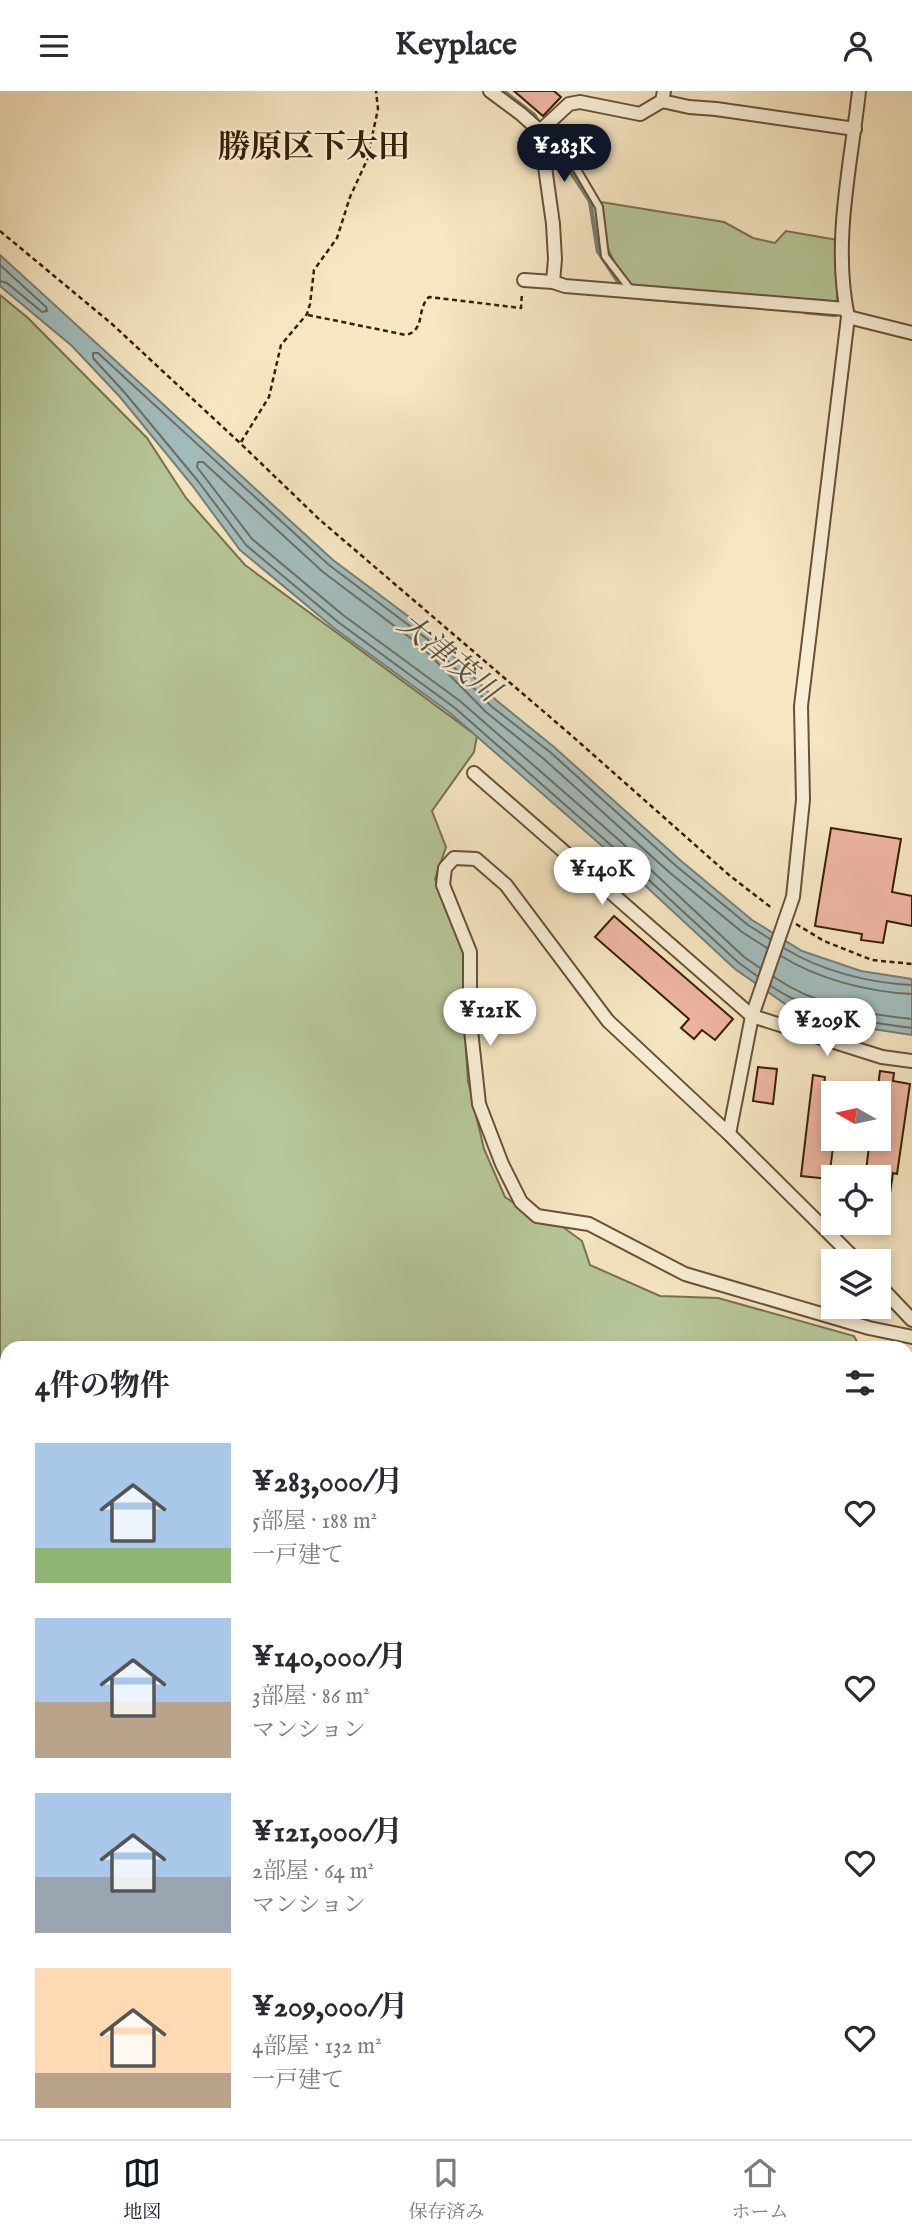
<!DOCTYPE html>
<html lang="ja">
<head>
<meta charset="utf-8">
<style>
	body { margin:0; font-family:"IM FELL English","Noto Serif JP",serif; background:#f7f7f7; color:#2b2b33; height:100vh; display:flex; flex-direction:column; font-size:26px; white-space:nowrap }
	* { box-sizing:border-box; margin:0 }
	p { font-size:23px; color:#7c7c81 }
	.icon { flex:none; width:38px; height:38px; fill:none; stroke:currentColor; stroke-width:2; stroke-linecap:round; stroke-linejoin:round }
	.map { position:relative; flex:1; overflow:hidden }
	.side { position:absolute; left:0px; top:1250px; width:914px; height:800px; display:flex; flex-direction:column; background:#fff; border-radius:21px 21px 0 0; box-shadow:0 4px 10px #0003 }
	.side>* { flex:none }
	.needle { width:46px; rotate:279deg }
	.controls { position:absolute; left:821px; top:990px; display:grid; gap:14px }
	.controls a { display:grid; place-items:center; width:70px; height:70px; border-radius:0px; background:#fff; box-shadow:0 4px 10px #0003; font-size:35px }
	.price { position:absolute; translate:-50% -60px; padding:0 16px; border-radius:24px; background:#fff; color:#222; font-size:23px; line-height:46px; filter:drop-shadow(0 2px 4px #0008) }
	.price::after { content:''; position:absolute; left:50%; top:42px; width:21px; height:16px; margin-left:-10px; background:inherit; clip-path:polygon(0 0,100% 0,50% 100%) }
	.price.on { background:#111827; color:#fff }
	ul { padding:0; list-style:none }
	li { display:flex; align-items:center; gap:21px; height:175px; padding:0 35px }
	li span { display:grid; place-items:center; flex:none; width:196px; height:140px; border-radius:0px; color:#555 }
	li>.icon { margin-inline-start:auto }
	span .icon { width:84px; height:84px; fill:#fffc; stroke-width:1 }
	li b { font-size:30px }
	h2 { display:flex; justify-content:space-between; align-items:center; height:84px; padding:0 35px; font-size:30px }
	header { display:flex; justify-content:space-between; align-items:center; height:91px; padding:0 35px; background:#fff; font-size:32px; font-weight:800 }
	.dock { display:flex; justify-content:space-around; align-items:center; height:98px; border-top:2px solid #e1e1e2; background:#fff; font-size:19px; color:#7c7c81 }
	.dock a { display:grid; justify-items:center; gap:4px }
	.dock .on { color:#111827 }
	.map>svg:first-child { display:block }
	.green { fill:#b6c698; stroke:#77724f; stroke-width:2 }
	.water { fill:#a2bdbe; stroke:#787e74; stroke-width:2 }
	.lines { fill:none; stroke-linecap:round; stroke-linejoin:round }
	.shore { stroke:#6d6e62; stroke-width:2 }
	.stream { stroke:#787e74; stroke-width:4.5 }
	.building { fill:#eeb5a2; stroke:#381f06; stroke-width:2 }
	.lane-casing { stroke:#685135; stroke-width:10 }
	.street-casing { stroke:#685135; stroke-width:16 }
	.secondary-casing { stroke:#381f06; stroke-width:21 }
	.path { stroke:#381f06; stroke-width:2.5; stroke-dasharray:5 3.5; stroke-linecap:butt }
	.lane { stroke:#f9efd7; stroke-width:6 }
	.street { stroke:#f9efd7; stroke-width:12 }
	.secondary { stroke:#f9efd7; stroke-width:18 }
	.labels { text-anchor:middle; stroke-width:5; stroke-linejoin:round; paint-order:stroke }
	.water-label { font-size:30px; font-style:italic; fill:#584e3d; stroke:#f9efd7 }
	.quarter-label { font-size:32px; font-weight:bold; fill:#381f06; stroke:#f9efd7 }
</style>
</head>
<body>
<header><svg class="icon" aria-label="menu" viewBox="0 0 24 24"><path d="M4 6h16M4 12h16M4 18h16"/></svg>Keyplace<svg class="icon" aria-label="person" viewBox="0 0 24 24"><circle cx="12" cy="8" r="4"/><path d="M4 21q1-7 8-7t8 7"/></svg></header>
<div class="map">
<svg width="912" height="2048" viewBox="0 0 912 2048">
	<rect width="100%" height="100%" fill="#f6e6c2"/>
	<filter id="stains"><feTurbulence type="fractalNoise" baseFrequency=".00286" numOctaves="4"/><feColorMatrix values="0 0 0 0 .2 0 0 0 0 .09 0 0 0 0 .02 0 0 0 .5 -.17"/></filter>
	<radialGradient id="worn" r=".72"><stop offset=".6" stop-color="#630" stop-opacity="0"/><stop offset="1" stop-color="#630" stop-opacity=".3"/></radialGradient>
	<g class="green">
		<path d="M601,111L724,131L753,147L775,152L786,140L838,149L837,212L630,195C606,162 604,152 601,111Z"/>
		<path d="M0,204L28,227L147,347L186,407L245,474L477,645L474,661L432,720L446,756L435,788L463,857V914L468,990L484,1058L505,1106L529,1122L541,1120L582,1150L590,1174L660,1205L718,1207L854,1245L860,1256H7V1961L0,1965Z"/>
	</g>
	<path class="water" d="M0,164L333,469L432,543L496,609L554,656L680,769L752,829L802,860L861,880L912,888V944L846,934L788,915L735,878L609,761L450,622L334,537L240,459L192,394L120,306L72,255L0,195Z"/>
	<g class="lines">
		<g class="shore">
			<path d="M0,174L46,216L47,220L42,221L7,192L0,190"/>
			<path d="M784,857C821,880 869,892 912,894"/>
			<path d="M781,865C818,888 868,901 912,903"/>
			<path d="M760,877L744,866L619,749L460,610L343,524L252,448L197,376L198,371H203L323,481L421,555L486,621L544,668L669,781L742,841L767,857"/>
			<path d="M757,885L739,872L613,756L455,617L338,531L246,454L198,390L125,302L93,267V262H98L329,474L427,548L491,615L550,661L675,774L748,834L770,848"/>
			<path d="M774,886C814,914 864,923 912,928"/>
			<path d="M771,895C812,923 863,931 912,937"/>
		</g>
		<g class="stream">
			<path d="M503,0L534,24L539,32"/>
			<path d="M544,40L590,110L598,160L623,198"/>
			<path d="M641,207L737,215"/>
			<path d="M805,221L835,224"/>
		</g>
	</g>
	<g class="building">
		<path d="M514,0H554L561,6L543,25Z"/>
		<path d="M831,737L901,748L892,801L912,805V835L887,830L883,852L861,849L862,843L815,835Z"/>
		<path d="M614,825L733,928L715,949L702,939L694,948L681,937L689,928L595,846Z"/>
		<path d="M758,976L777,978L773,1013L753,1010Z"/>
		<path d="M880,980L894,982L893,990L910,993L897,1083L893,1082L889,1109L878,1108V1087H865L870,1048H878L877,1003Z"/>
		<path d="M813,984L825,986L823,1001L833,1003L834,1048L829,1088L801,1085Z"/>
	</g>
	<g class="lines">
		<g class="lane-casing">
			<path id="lane" d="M549,31L599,116L605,165L631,199"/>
		</g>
		<g class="street-casing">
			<g id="street">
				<path d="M490,0L521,23L540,40L553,133L555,168L553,191L565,195L846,218"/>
				<path d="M662,10L689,16L716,18L855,38"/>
				<path d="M540,40L569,13L580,11L640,23L662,10L664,0"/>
				<path d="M524,189L553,191"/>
				<path d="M848,226L912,242"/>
				<path d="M474,682L752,925L882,966L912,970"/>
				<path d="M729,1043L752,925L793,806L803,709L801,615L848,226C832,151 851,74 859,0"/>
				<path d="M858,1171L729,1043L608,930L506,794L476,768L454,767L445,777L443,794L470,861V930L479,1013L502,1073L521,1111L537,1125L589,1133L685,1183L869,1237L912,1246"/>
				<path d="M878,1193L912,1229"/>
				<path d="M906,1752L912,1739"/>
				<path d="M906,1978L912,2008"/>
				<path d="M480,2042L531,2048"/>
				<path d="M418,2048L419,2042"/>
				<path d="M668,2048L669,2042"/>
				<path d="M809,2048L810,2042"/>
			</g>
		</g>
		<g class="secondary-casing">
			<g id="secondary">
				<path d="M906,1723L912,1720"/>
				<path d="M293,2048L304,2042"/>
			</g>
		</g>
		<g class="path">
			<path d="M0,140L112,233L240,352L320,429L571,644L729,784L773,818"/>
			<path d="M308,224L406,244C426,239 416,218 429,206L521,217L522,202"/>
			<path d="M241,351L269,306L281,254L307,223L310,213L314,179L337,147L350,106L367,69L378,18L376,0"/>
			<path d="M796,833L824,850L872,869L912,873"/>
		</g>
		<use href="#lane" class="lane"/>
		<use href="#street" class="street"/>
		<use href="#secondary" class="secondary"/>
	</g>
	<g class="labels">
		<g class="water-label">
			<text transform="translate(449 566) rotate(39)" y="10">大津茂川</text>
		</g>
		<g class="quarter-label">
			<text x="314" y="66">勝原区下太田</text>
		</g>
	</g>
	<rect width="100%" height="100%" filter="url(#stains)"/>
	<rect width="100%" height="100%" fill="url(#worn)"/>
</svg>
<div class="controls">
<a><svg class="needle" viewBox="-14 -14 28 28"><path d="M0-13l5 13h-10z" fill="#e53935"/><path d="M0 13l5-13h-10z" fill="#7c7c81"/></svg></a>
<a><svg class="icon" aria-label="locate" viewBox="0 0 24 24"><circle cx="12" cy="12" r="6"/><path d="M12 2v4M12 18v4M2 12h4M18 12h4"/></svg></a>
<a><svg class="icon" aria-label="layers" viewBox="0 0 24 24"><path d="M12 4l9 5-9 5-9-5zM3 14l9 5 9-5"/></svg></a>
</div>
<b class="price on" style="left:564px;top:93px">¥283K</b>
<b class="price" style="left:602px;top:816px">¥140K</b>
<b class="price" style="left:490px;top:957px">¥121K</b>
<b class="price" style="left:827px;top:967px">¥209K</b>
<section class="side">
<h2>4件の物件<svg class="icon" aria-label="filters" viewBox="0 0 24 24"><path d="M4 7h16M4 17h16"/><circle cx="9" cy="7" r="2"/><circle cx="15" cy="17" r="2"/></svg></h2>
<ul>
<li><span style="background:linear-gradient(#a9c7e8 75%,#8fb573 0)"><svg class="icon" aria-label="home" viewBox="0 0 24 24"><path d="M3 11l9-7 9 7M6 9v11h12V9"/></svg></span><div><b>¥283,000/月</b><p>5部屋 · 188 m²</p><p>一戸建て</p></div><svg class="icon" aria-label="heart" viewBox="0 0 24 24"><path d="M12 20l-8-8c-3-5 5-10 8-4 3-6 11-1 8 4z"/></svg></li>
<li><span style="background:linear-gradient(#a9c7e8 60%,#b9a48a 0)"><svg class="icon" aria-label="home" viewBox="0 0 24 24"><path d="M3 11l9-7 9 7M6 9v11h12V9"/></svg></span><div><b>¥140,000/月</b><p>3部屋 · 86 m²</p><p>マンション</p></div><svg class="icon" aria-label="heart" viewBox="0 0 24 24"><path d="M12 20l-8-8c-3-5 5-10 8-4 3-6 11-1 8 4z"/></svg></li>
<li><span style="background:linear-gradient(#a9c7e8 60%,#9aa5b1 0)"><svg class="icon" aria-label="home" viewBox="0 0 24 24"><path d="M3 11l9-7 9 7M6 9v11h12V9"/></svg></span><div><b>¥121,000/月</b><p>2部屋 · 64 m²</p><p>マンション</p></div><svg class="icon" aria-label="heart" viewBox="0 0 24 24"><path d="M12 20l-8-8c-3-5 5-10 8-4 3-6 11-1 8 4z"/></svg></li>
<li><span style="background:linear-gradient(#ffd9b3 75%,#b9a48a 0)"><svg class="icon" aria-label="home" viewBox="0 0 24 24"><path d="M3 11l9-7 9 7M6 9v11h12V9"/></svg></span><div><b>¥209,000/月</b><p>4部屋 · 132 m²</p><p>一戸建て</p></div><svg class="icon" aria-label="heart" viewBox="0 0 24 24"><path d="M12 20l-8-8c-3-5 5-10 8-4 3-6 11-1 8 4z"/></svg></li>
</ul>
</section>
</div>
<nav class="dock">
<a class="on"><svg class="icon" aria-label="map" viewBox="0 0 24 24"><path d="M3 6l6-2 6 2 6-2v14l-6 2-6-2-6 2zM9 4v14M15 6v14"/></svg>地図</a>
<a><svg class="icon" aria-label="saved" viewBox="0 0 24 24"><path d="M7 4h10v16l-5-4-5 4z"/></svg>保存済み</a>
<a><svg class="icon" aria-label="home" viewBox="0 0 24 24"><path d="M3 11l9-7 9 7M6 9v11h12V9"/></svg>ホーム</a>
</nav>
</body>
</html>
